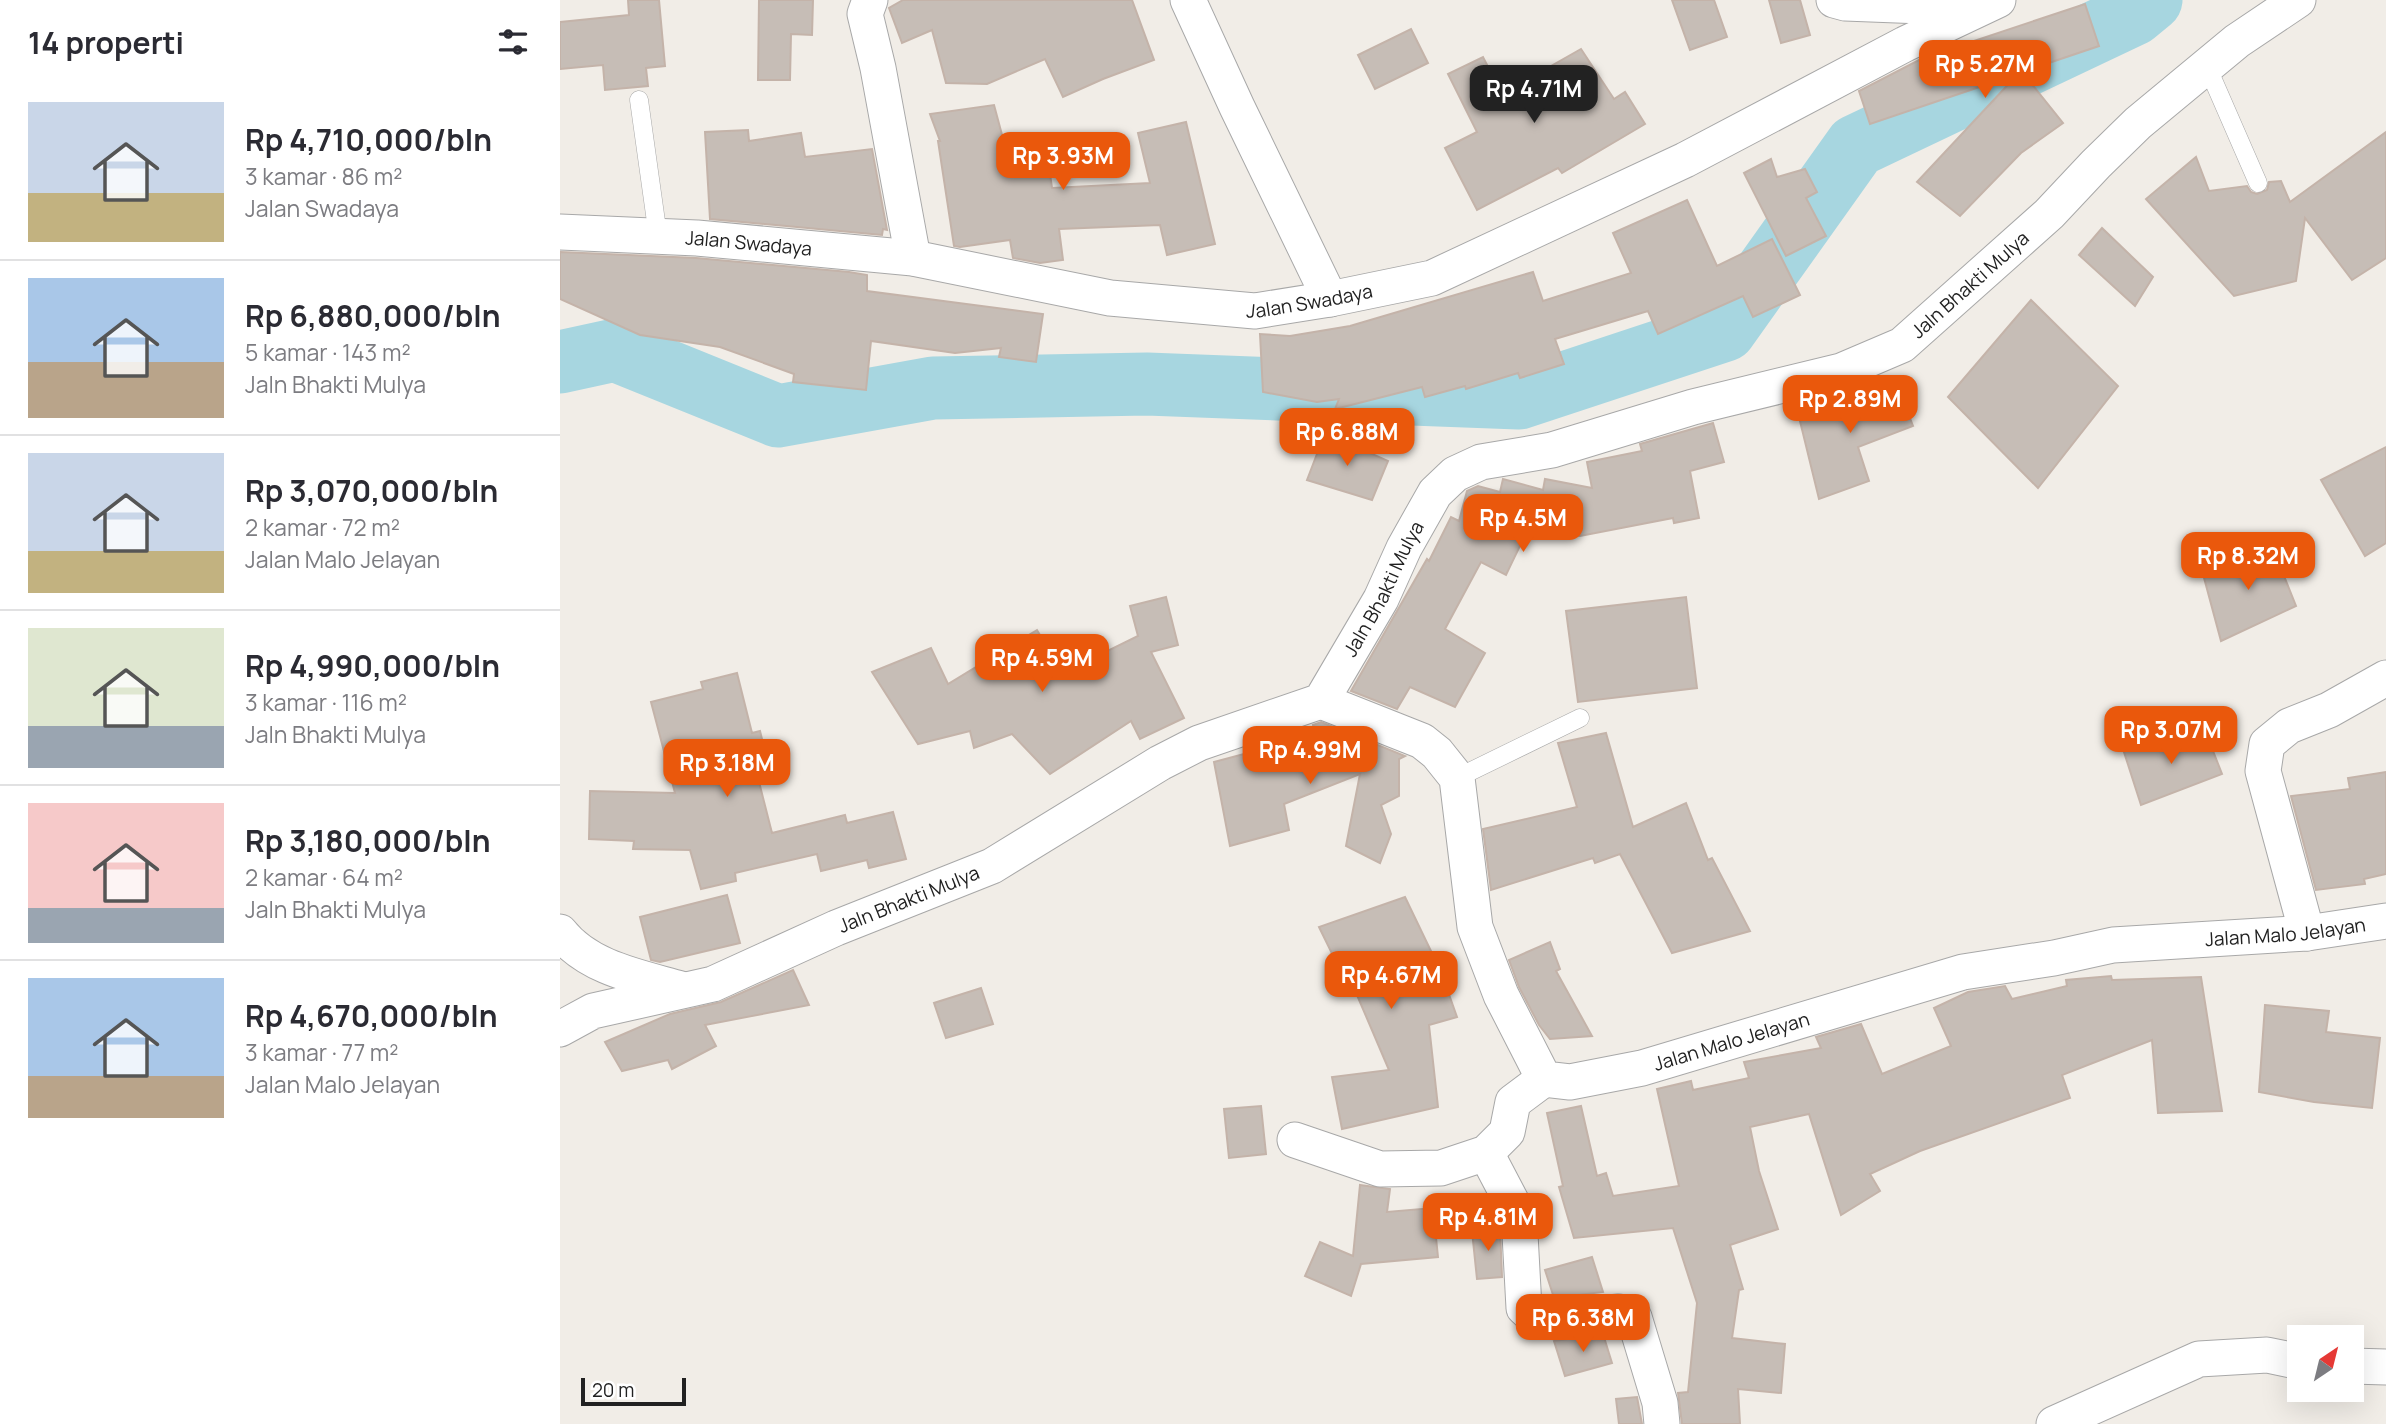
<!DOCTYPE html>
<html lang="id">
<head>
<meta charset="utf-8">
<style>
	body { margin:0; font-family:Manrope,sans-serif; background:#f2f2f3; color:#2b2b33; height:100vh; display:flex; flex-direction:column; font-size:26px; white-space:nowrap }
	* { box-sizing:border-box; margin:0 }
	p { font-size:23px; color:#7c7c81 }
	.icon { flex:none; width:38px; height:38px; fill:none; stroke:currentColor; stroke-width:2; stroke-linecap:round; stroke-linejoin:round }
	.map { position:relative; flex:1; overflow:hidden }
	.panel { display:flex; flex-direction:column; background:#fff; width:560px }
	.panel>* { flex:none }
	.needle { width:46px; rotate:35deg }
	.tools { position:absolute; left:1727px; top:1325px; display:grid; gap:14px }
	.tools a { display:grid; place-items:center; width:77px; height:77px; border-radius:0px; background:#fff; box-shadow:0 7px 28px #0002; font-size:35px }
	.scale { position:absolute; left:21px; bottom:18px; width:105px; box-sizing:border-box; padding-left:7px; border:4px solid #212121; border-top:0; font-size:19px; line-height:24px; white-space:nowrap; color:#212121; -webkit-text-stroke:5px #fff; paint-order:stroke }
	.price { position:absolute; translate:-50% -60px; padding:0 16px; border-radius:14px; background:#ea580c; color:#fff; font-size:23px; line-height:46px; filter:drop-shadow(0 2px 4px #0008) }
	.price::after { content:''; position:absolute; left:50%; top:42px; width:21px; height:16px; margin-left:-10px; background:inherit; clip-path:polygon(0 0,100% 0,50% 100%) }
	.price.on { background:#222; color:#fff }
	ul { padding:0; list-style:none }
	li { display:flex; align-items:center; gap:21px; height:175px; padding:0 28px }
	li+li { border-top:2px solid #e1e1e2 }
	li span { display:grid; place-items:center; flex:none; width:196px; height:140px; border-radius:0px; color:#555 }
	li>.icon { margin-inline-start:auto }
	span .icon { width:84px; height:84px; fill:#fffc; stroke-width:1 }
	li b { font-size:30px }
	h2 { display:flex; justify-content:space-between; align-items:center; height:84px; padding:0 28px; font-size:30px }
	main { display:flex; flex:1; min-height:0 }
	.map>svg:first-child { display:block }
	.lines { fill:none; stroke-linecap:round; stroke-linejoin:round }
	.river { stroke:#a7d6e0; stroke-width:63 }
	.building { fill:#c6bdb6; stroke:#c4b3a9; stroke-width:2 }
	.lane-casing { stroke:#a8a8a8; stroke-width:19 }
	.street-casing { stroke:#a8a8a8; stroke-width:37 }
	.lane { stroke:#fff; stroke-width:18 }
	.street { stroke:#fff; stroke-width:35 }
	.labels { text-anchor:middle; stroke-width:7; stroke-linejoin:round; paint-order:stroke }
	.street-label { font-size:19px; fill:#212121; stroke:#fff }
</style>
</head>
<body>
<main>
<section class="panel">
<h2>14 properti<svg class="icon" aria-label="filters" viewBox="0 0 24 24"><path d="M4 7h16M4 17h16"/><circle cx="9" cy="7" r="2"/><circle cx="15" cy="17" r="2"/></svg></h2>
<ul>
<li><span style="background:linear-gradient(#c9d6e8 65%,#c2b280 0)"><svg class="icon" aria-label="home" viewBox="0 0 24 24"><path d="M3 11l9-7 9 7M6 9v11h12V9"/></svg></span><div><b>Rp 4,710,000/bln</b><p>3 kamar · 86 m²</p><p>Jalan Swadaya</p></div></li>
<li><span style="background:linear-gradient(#a9c7e8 60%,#b9a48a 0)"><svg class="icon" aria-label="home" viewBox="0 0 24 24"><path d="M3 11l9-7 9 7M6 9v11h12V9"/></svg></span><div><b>Rp 6,880,000/bln</b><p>5 kamar · 143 m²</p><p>Jaln Bhakti Mulya</p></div></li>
<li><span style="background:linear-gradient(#c9d6e8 70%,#c2b280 0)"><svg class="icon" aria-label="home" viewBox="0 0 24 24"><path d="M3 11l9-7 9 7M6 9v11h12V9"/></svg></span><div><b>Rp 3,070,000/bln</b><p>2 kamar · 72 m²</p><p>Jalan Malo Jelayan</p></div></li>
<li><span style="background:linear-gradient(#dfe7d0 70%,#9aa5b1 0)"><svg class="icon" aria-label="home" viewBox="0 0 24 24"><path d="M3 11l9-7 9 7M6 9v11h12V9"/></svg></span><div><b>Rp 4,990,000/bln</b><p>3 kamar · 116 m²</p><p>Jaln Bhakti Mulya</p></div></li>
<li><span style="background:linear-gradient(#f6c9c9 75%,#9aa5b1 0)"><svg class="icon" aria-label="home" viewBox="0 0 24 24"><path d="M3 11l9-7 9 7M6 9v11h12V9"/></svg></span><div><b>Rp 3,180,000/bln</b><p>2 kamar · 64 m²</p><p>Jaln Bhakti Mulya</p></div></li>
<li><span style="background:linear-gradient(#a9c7e8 70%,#b9a48a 0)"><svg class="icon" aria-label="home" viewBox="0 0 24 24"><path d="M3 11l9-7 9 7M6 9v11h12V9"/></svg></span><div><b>Rp 4,670,000/bln</b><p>3 kamar · 77 m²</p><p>Jalan Malo Jelayan</p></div></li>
</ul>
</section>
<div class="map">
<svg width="1826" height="1424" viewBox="0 0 1826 1424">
	<rect width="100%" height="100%" fill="#f1ede7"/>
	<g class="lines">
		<path class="river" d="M0,362L55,350L218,416L373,388L587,384L959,398L1165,330L1296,146L1574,14L1591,0"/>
	</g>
	<g class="building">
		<path d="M68,0H99L105,66L86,68L88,86L45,90L43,65L0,69V22L69,15Z"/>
		<path d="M199,0H253L252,35L231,34L230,80H198Z"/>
		<path d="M343,0H572L594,60L543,79L503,97L485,59L427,84L386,83L372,30L342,43L329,8Z"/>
		<path d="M1112,0H1154L1167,37L1130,50Z"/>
		<path d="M1209,0H1240L1250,35L1221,43Z"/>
		<path d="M1525,4L1539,46L1462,72L1503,123L1461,153L1400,216L1357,182L1458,74L1310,124L1299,91L1363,58Z"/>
		<path d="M851,29L868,63L815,89L798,55Z"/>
		<path d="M1021,49L1054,99L1065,92L1085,124L1002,173L998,168L917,210L885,148L917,132L888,74L923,57L942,94Z"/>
		<path d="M434,105L452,172L489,167L492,188L590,183L578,133L626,122L655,244L607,255L600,225L499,229L503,260L480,263L453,258L450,240L400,247L394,246L378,141H380L370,114Z"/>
		<path d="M188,130L189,141L241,133L245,157L312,149L327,230L323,229L322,235L150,219L145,132Z"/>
		<path d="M1826,132V258L1792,280L1745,218L1736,281L1674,296L1586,199L1636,157L1649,191L1687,186L1691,192L1697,194L1707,190L1709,182L1721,181L1730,202Z"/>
		<path d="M1211,159L1217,177L1245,169L1257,192L1246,198L1266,236L1226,256L1184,173Z"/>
		<path d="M1127,200L1157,266L1212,239L1240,295L1193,317L1183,296L1098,334L1088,311L995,339L1004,364L960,378L958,373L906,389L905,386L865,397L862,387L775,409L779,399L757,402L703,392L700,334L730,336L790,326L973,272L983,301L1071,273L1053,233Z"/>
		<path d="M1542,228L1593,277L1575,306L1519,255Z"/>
		<path d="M0,252L136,258L289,272L307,275V291L483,314L476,362L439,357L441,348L395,353L311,341L306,390L233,382L234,374L160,347L80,335L0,299Z"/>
		<path d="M1471,300L1558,386L1478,488L1388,397Z"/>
		<path d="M1335,380L1353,426L1298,447L1309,481L1259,499L1238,413L1291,397Z"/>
		<path d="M1153,423L1164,462L1130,471L1139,518L1114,523L1113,518L1020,536L969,527L946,575L921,562L885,629L925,653L895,707L850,687L837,709L791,691L867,559L869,561L891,517L899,521L907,491L918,486L940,492L943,479L983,490L985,479L1032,488L1027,462L1082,451L1080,444Z"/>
		<path d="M765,433L828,461L812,500L747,480Z"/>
		<path d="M1826,447V543L1805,556L1761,480Z"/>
		<path d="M1712,546L1736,606L1661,641L1643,574Z"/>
		<path d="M606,597L618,645L591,652L624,718L580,739L571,721L490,774L452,734L414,748L410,731L358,744L312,672L371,648L388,684L477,630L503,673L578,636L570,606Z"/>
		<path d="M1126,597L1137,688L1018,702L1006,611Z"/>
		<path d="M177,673L192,733L200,731L212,779L199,782L212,833L285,815L287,823L333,812L346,859L309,868L307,860L261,871L257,854L175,873L176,881L141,889L130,850L73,849L74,841L29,839L30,791L115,793L91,702L143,689L141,682Z"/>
		<path d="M761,722L845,756L839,759V796L821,805L831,834L820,863L786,846L800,774L724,804L729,830L670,846L654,762L755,735L753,725Z"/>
		<path d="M1046,733L1073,827L1126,803L1148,860L1152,858L1190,931L1112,953L1060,854L1035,863L1033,858L931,890L923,829L1017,807L998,743Z"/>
		<path d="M1646,733L1662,774L1581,805L1563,749Z"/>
		<path d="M1826,772V874L1804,879L1805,884L1756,890L1731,796L1790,789L1788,778Z"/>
		<path d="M167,895L180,943L100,962L91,960L80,917Z"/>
		<path d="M845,897L881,972L897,1017L869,1025L878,1107L782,1129L772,1077L829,1070L788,974L783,976L759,927Z"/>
		<path d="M990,942L1000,969L996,971L1032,1036L990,1039L979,1025L959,987L949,960Z"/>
		<path d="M233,970L249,1005L145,1025L156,1046L112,1069L108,1060L62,1071L45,1042L110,1014L161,1002Z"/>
		<path d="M1551,976L1552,980L1641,977L1662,1111L1598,1113L1592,1040L1502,1075L1510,1098L1360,1151L1310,1174L1320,1191L1281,1215L1249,1114L1190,1127L1199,1171L1218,1229L1170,1245L1183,1289L1179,1290L1172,1338L1225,1344L1221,1393L1178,1389L1180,1424H1122L1118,1393L1128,1392L1137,1303L1113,1228L1014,1238L999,1187L1003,1186L987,1113L1021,1106L1037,1176L1046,1173L1053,1196L1119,1186L1097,1089L1131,1081L1133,1090L1189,1078L1184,1062L1261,1048L1256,1037L1301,1024L1322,1074L1391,1046L1374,1008L1408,992L1445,986L1452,999L1507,986L1506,980Z"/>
		<path d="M421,988L433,1024L386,1038L374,1003Z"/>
		<path d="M1705,1005L1769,1011L1766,1032L1820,1038L1812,1108L1754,1102L1699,1092Z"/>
		<path d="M701,1106L706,1154L669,1158L664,1109Z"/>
		<path d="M800,1185L830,1189L827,1212L873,1208L878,1257L801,1264L791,1296L745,1276L760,1242L793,1256Z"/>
		<path d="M940,1228L942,1277L917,1279L912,1231Z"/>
		<path d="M1032,1257L1043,1292L994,1298L985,1270Z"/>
		<path d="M1043,1334L1052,1363L1005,1376L994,1341Z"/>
		<path d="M1077,1397L1082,1424H1059L1056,1399Z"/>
	</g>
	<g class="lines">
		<g class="lane-casing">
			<g id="lane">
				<path d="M1647,66L1698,183"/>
				<path d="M79,100L98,236"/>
				<path d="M897,778L1020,718"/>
			</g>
		</g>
		<g class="street-casing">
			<g id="street">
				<path d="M310,0L305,14L318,68L353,258"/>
				<path d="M628,0L677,107L770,299"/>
				<path d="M1274,0L1285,3L1414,8"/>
				<path id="s1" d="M0,232L137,238L353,258L550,298L695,311L770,299L872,278L1125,160L1345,44L1438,0"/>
				<path id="s2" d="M761,701L862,741L877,753L897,778L915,927L941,995L984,1079L1010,1082L1082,1068L1403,972L1494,958L1553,945L1747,933L1826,921"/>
				<path d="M0,932C28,968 79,977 121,989"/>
				<path d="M1747,933L1703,771L1707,744L1729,726L1769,710L1826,678"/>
				<path id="s3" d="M0,1029L33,1011L153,984L276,928L432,866L600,763L639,743L761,701L821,599L844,548L875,493L895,474L921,462L992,450L1133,407L1281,371L1342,345L1489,214L1536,164L1578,123L1677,41L1738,0"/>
				<path d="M735,1140L820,1169L881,1168L926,1153L947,1132L953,1102L984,1079"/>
				<path d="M926,1153L959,1216L964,1308L977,1320L1059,1312L1074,1317L1100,1403L1102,1424"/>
				<path d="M1792,1366L1826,1367"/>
				<path d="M1494,1424L1639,1359L1707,1355L1740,1362"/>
			</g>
		</g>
		<use href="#lane" class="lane"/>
		<use href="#street" class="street"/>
	</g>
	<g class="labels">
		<g class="street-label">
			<text dy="7" stroke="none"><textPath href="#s1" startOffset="189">Jalan Swadaya</textPath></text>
			<text dy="7" stroke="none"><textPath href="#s3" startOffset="1656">Jaln Bhakti Mulya</textPath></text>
			<text dy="7" stroke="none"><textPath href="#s1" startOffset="756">Jalan Swadaya</textPath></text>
			<text dy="7" stroke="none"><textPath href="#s3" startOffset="962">Jaln Bhakti Mulya</textPath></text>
			<text dy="7" stroke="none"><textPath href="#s3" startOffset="374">Jaln Bhakti Mulya</textPath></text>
			<text dy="7" stroke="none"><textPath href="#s2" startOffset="1237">Jalan Malo Jelayan</textPath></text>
			<text dy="7" stroke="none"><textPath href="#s2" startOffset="670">Jalan Malo Jelayan</textPath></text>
		</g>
	</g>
</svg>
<div class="tools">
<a><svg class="needle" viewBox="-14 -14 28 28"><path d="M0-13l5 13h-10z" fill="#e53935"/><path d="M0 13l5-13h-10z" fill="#7c7c81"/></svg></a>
</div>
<div class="scale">20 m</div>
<b class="price" style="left:1425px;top:100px">Rp 5.27M</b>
<b class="price on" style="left:974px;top:125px">Rp 4.71M</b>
<b class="price" style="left:503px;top:192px">Rp 3.93M</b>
<b class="price" style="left:1290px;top:435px">Rp 2.89M</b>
<b class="price" style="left:787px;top:468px">Rp 6.88M</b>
<b class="price" style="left:963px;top:554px">Rp 4.5M</b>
<b class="price" style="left:1688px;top:592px">Rp 8.32M</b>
<b class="price" style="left:482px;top:694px">Rp 4.59M</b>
<b class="price" style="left:1611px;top:766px">Rp 3.07M</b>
<b class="price" style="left:750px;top:786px">Rp 4.99M</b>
<b class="price" style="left:167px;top:799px">Rp 3.18M</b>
<b class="price" style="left:831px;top:1011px">Rp 4.67M</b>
<b class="price" style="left:928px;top:1253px">Rp 4.81M</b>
<b class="price" style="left:1023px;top:1354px">Rp 6.38M</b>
</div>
</main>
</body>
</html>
